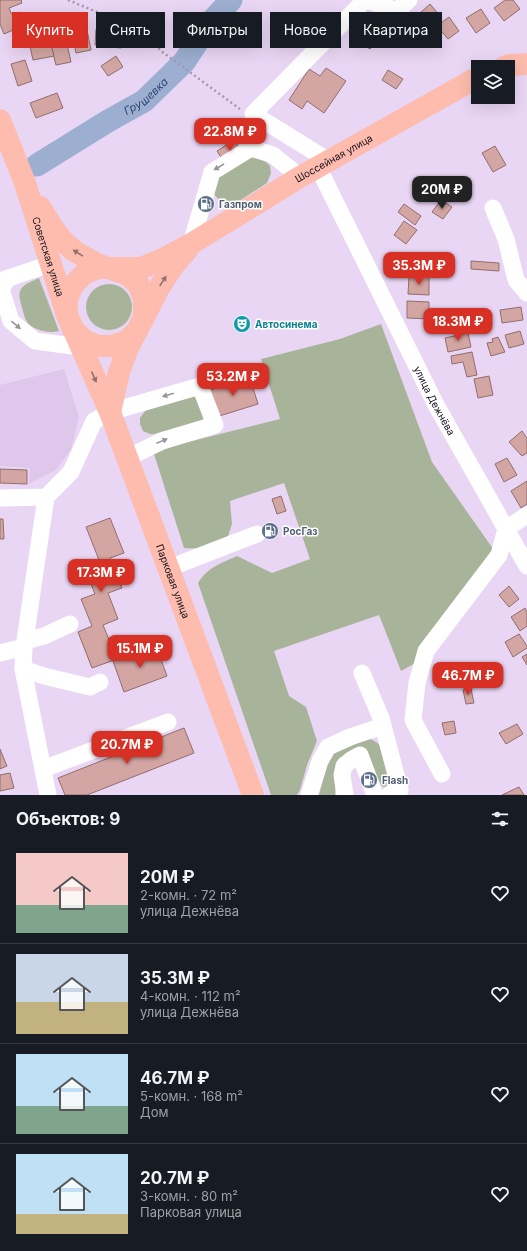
<!DOCTYPE html>
<html lang="ru">
<head>
<meta charset="utf-8">
<style>
	body { margin:0; font-family:Inter,sans-serif; background:#20242c; color:#f1f3f6; height:100vh; display:flex; flex-direction:column; font-size:15px; white-space:nowrap }
	* { box-sizing:border-box; margin:0 }
	p { font-size:13px; color:#9ea1a6 }
	.icon { flex:none; width:22px; height:22px; fill:none; stroke:currentColor; stroke-width:2; stroke-linecap:round; stroke-linejoin:round }
	.map { position:relative; height:795px; overflow:hidden }
	.details { display:flex; flex-direction:column; background:#171b24; flex:1 }
	.details>* { flex:none }
	.top-card { position:absolute; left:12px; top:12px; width:503px; height:36px; display:flex; gap:8px }
	.tools { position:absolute; left:471px; top:60px; display:grid; gap:8px }
	.tools a { display:grid; place-items:center; width:44px; height:44px; border-radius:0px; background:#171b24; box-shadow:0 4px 16px #0002; font-size:20px }
	.price { position:absolute; translate:-50% -34px; padding:0 9px; border-radius:8px; background:#d93025; color:#fff; font-size:13px; line-height:26px; filter:drop-shadow(0 1px 2px #0008) }
	.price::after { content:''; position:absolute; left:50%; top:24px; width:12px; height:9px; margin-left:-6px; background:inherit; clip-path:polygon(0 0,100% 0,50% 100%) }
	.price.active { background:#222; color:#fff }
	ul { padding:0; list-style:none }
	li { display:flex; align-items:center; gap:12px; height:100px; padding:0 16px }
	li+li { border-top:1px solid #363941 }
	li span { display:grid; place-items:center; flex:none; width:112px; height:80px; border-radius:0px; color:#555 }
	li>.icon { margin-inline-start:auto }
	span .icon { width:48px; height:48px; fill:#fffc; stroke-width:1 }
	li b { font-size:17px }
	h2 { display:flex; justify-content:space-between; align-items:center; height:48px; padding:0 16px; font-size:17px }
	.chip { padding:0 14px; border-radius:0px; background:#171b24; box-shadow:0 4px 16px #0002; font-size:14px; line-height:36px }
	.chip.active { background:#d93025; color:#fff }
	.map>svg:first-child { display:block }
	.built { fill:#dfc7eb }
	.green { fill:#a8b499 }
	.lines { fill:none; stroke-linecap:round; stroke-linejoin:round }
	.river { stroke:#9cafd1; stroke-width:23 }
	.building { fill:#d3a6a3; stroke:#916e6c }
	.path { stroke:#a596ae; stroke-width:2.5; stroke-dasharray:2 3; stroke-linecap:butt }
	.minor { stroke:#fff; stroke-width:17 }
	.major { stroke:#fdbcad; stroke-width:22 }
	.oneway { fill:#98959a }
	.oneway2 { fill:#97706d }
	.labels { text-anchor:middle; stroke-width:3; stroke-linejoin:round; paint-order:stroke }
	.street-label { font-size:10px; fill:#1a131e; stroke:#fff }
	.service-label { font-size:10px; font-weight:bold; fill:#4e5e75; stroke:#fff; text-anchor:start }
	.culture-label { font-size:10px; font-weight:bold; fill:#0d838f; stroke:#fff; text-anchor:start }
	.water-label { font-size:11px; font-style:italic; fill:#2e4674; stroke:#fff }
</style>
</head>
<body>
<div class="map">
<svg width="527" height="795" viewBox="0 0 527 795">
	<rect width="100%" height="100%" fill="#e9d6f4"/>
	<path class="built" d="M64,369L79,417L71,449L56,470L29,484L30,468L0,466V385Z"/>
	<g class="green">
		<path d="M248,156L264,160L270,166L271,173L267,183L233,205L225,204L219,200L214,194L218,176Z"/>
		<path d="M39,278L59,331C49,334 33,330 27,322C24,317 23,310 21,304C20,299 18,294 21,289C25,283 33,281 39,278Z"/>
		<circle cx="109" cy="307" r="23"/>
		<path d="M381,324L432,462L496,553L428,656L401,671L379,615L274,651L289,696L306,707L317,741L307,765L300,790L297,795H271L198,583C208,567 220,564 237,556L272,573L310,559L284,483L230,501L232,524L228,536C215,544 200,550 184,548L154,454L172,446L280,419L261,359L340,339Z"/>
		<path d="M195,396L205,417L202,420L154,434H150L143,431L140,424V418L146,410Z"/>
		<path d="M369,738L379,744L391,778L385,787L381,786L365,748L339,758L335,770L336,781L335,795H319L330,755Z"/>
	</g>
	<g class="lines">
		<path class="river" id="s1" d="M37,165L108,121L144,101L184,62L210,23L231,0"/>
	</g>
	<g class="building">
		<path d="M0,0H21L22,3L9,8L12,15L20,12L25,25L4,34L0,24Z"/>
		<path d="M505,0H513L520,9L504,21L494,8Z"/>
		<path d="M430,4L440,16L429,25L420,13Z"/>
		<path d="M481,9L490,23L476,33L466,18Z"/>
		<path d="M449,17L459,31L448,39L437,26Z"/>
		<path d="M360,28L377,40L370,49L353,38Z"/>
		<path d="M96,29L123,32L121,48L95,45Z"/>
		<path d="M87,30L91,50L76,53L72,33Z"/>
		<path d="M65,35L71,62L56,65L49,37Z"/>
		<path d="M49,37L54,56L33,60L29,42Z"/>
		<path d="M116,56L123,67L108,76L101,66Z"/>
		<path d="M25,60L32,81L18,86L11,64Z"/>
		<path d="M326,68L346,81L324,113L307,101L302,109L289,100L309,69L320,76Z"/>
		<path d="M388,70L403,79L396,89L382,80Z"/>
		<path d="M57,93L63,108L36,118L30,103Z"/>
		<path d="M234,140L243,154L226,165L217,151Z"/>
		<path d="M495,146L506,165L493,172L482,153Z"/>
		<path d="M441,200L452,207L443,219L432,212Z"/>
		<path d="M404,204L421,216L415,225L398,212Z"/>
		<path d="M404,221L417,230L406,244L394,235Z"/>
		<path d="M471,261L499,263V271L471,269Z"/>
		<path d="M409,277H429V295L408,294Z"/>
		<path d="M407,301L429,302V319L407,318Z"/>
		<path d="M521,307L523,320L502,323L500,310Z"/>
		<path d="M520,331L524,344L509,348L505,335Z"/>
		<path d="M468,333L471,347L448,352L445,338Z"/>
		<path d="M498,337L505,352L491,356L487,343L493,342L492,339Z"/>
		<path d="M472,352L477,375L467,377L463,362L452,364L451,356Z"/>
		<path d="M489,376L493,395L478,398L474,379Z"/>
		<path d="M250,378L258,404L216,417L207,391Z"/>
		<path d="M522,431L527,438V453L522,456L509,442Z"/>
		<path d="M507,458L517,475L504,482L495,464Z"/>
		<path d="M0,469L27,470V484L0,483Z"/>
		<path d="M527,481V504L521,508L511,491Z"/>
		<path d="M281,496L286,511L277,514L272,499Z"/>
		<path d="M110,518L124,553L110,558L122,588L108,593L118,619L103,625L117,659L92,668L78,632L92,626L81,599L95,594L84,566L99,560L86,527Z"/>
		<path d="M0,519H3L4,539H0Z"/>
		<path d="M509,586L519,599L509,607L499,595Z"/>
		<path d="M525,608L527,612V626L520,631L511,617Z"/>
		<path d="M519,634L527,646V648L513,657L505,642Z"/>
		<path d="M156,646L167,676L124,692L113,661Z"/>
		<path d="M527,654V665L522,657Z"/>
		<path d="M471,689L474,703L466,704L463,690Z"/>
		<path d="M454,721L456,733L445,735L442,723Z"/>
		<path d="M517,724L523,734L506,744L499,733Z"/>
		<path d="M184,728L194,753L87,795H65L58,778Z"/>
		<path d="M0,749L7,766L0,769Z"/>
		<path d="M10,773L14,788L0,791V775Z"/>
		<path d="M519,787L524,795H502Z"/>
	</g>
	<g class="lines">
		<path class="path" d="M68,0L97,12L137,25L161,51L240,109"/>
		<g class="minor">
			<path d="M367,0L397,11L409,0"/>
			<path d="M329,161L253,114L365,0"/>
			<path id="s2" d="M318,167L436,405L527,566"/>
			<path d="M493,208L506,239L516,280L527,293"/>
			<path d="M191,244L212,172L251,148L273,155L300,177"/>
			<path d="M8,278L1,289L11,321L35,341L80,347"/>
			<path d="M0,281L50,264"/>
			<path d="M46,497L24,647L23,669L48,795"/>
			<path d="M0,498L46,497L71,472L94,421L110,412L200,386L215,425L162,441L127,458"/>
			<path d="M169,568L257,534"/>
			<path d="M25,641L44,636L70,624"/>
			<path d="M0,653L24,647"/>
			<path d="M23,669L44,676L90,687L100,682"/>
			<path d="M362,673L381,718L400,790L389,795"/>
			<path d="M43,769L168,722"/>
			<path d="M442,774L413,720L417,683L426,651L499,555L506,529L527,515"/>
			<path d="M309,795L320,761L328,747L350,737L383,726"/>
			<path d="M345,795L342,775L344,766L351,760L360,755L375,795"/>
		</g>
		<g class="major">
			<path d="M504,67L510,65L527,64"/>
			<path id="s3" d="M0,120L25,183L67,315L110,412L253,795"/>
			<path d="M40,207L53,228L63,241L74,251L97,264L128,275L139,285L144,300V315"/>
			<path id="s4" d="M67,313V299L73,285L84,274L98,268H141L163,259L191,244L300,177L478,77"/>
			<path d="M73,329L84,340L98,346H113L128,340L137,331"/>
			<path d="M110,412L119,372L128,348L159,288L173,266L187,250"/>
		</g>
	</g>
	<defs><path id="oneway-solid" d="M-6-.8H1V-3.2L6.5 0L1 3.2V.8H-6Z"/></defs>
	<g class="oneway">
		<use href="#oneway-solid" transform="translate(219 167) rotate(149)"/>
		<use href="#oneway-solid" transform="translate(16 325) rotate(40)"/>
		<use href="#oneway-solid" transform="translate(168 395) rotate(164)"/>
		<use href="#oneway-solid" transform="translate(162 441) rotate(-22)"/>
	</g>
	<g class="oneway2">
		<use href="#oneway-solid" transform="translate(78 253) rotate(-148)"/>
		<use href="#oneway-solid" transform="translate(163 281) rotate(-57)"/>
		<use href="#oneway-solid" transform="translate(94 377) rotate(66)"/>
	</g>
	<defs>
		<g id="fuel-disc" transform="scale(0.9)"><circle r="9.5" fill="#5c6f8a" stroke="#fff"/><path d="M-5.5-6h7V0h2V4h1.3V-2.5L3-4.5l.8-.8L6-3V5H2.5V1h-1V6h-7ZM-4.2-4.7v3.2H.2V-4.7Z" fill="#fff"/></g>
		<g id="theatre-disc" transform="scale(0.9)"><circle r="9.5" fill="#0f9aa8" stroke="#fff"/><path d="M-5-5.5Q0-4 5-5.5V0Q5 5 0 6Q-5 5-5 0ZM-3.3-2.5H-1v1.5H-3.3ZM1-2.5H3.3v1.5H1ZM-2.8 1Q0 5.5 2.8 1Z" fill="#fff"/></g>
	</defs>
	<g fill-rule="evenodd">
		<use href="#fuel-disc" x="206" y="204"/>
		<use href="#theatre-disc" x="242" y="324"/>
		<use href="#fuel-disc" x="270" y="531"/>
		<use href="#fuel-disc" x="369" y="780"/>
	</g>
	<g class="labels">
		<g class="street-label">
			<text dy="4" stroke="none"><textPath href="#s4" startOffset="325">Шоссейная улица</textPath></text>
			<text dy="4" stroke="none"><textPath href="#s3" startOffset="145">Советская улица</textPath></text>
			<text dy="4" stroke="none"><textPath href="#s2" startOffset="261">улица Дежнёва</textPath></text>
			<text dy="4" stroke="none"><textPath href="#s3" startOffset="493">Парковая улица</textPath></text>
		</g>
		<g class="service-label">
			<text x="219" y="208">Газпром</text>
			<text x="283" y="535">РосГаз</text>
			<text x="382" y="784">Flash</text>
		</g>
		<g class="culture-label">
			<text x="255" y="328">Автосинема</text>
		</g>
		<g class="water-label">
			<text dy="4" stroke="none"><textPath href="#s1" startOffset="129">Грушевка</textPath></text>
		</g>
	</g>
</svg>
<div class="tools">
<a><svg class="icon" aria-label="layers" viewBox="0 0 24 24"><path d="M12 4l9 5-9 5-9-5zM3 14l9 5 9-5"/></svg></a>
</div>
<b class="price" style="left:230px;top:152px">22.8M ₽</b>
<b class="price active" style="left:442px;top:210px">20M ₽</b>
<b class="price" style="left:419px;top:286px">35.3M ₽</b>
<b class="price" style="left:458px;top:342px">18.3M ₽</b>
<b class="price" style="left:233px;top:397px">53.2M ₽</b>
<b class="price" style="left:101px;top:593px">17.3M ₽</b>
<b class="price" style="left:140px;top:669px">15.1M ₽</b>
<b class="price" style="left:468px;top:696px">46.7M ₽</b>
<b class="price" style="left:127px;top:765px">20.7M ₽</b>
<div class="top-card">
<a class="chip active">Купить</a>
<a class="chip">Снять</a>
<a class="chip">Фильтры</a>
<a class="chip">Новое</a>
<a class="chip">Квартира</a>
</div>
</div>
<section class="details">
<h2>Объектов: 9<svg class="icon" aria-label="filters" viewBox="0 0 24 24"><path d="M4 7h16M4 17h16"/><circle cx="9" cy="7" r="2"/><circle cx="15" cy="17" r="2"/></svg></h2>
<ul>
<li><span style="background:linear-gradient(#f6c9c9 65%,#7fa58c 0)"><svg class="icon" aria-label="home" viewBox="0 0 24 24"><path d="M3 11l9-7 9 7M6 9v11h12V9"/></svg></span><div><b>20M ₽</b><p>2-комн. · 72 m²</p><p>улица Дежнёва</p></div><svg class="icon" aria-label="heart" viewBox="0 0 24 24"><path d="M12 20l-8-8c-3-5 5-10 8-4 3-6 11-1 8 4z"/></svg></li>
<li><span style="background:linear-gradient(#c9d6e8 60%,#c2b280 0)"><svg class="icon" aria-label="home" viewBox="0 0 24 24"><path d="M3 11l9-7 9 7M6 9v11h12V9"/></svg></span><div><b>35.3M ₽</b><p>4-комн. · 112 m²</p><p>улица Дежнёва</p></div><svg class="icon" aria-label="heart" viewBox="0 0 24 24"><path d="M12 20l-8-8c-3-5 5-10 8-4 3-6 11-1 8 4z"/></svg></li>
<li><span style="background:linear-gradient(#bfe0f5 65%,#7fa58c 0)"><svg class="icon" aria-label="home" viewBox="0 0 24 24"><path d="M3 11l9-7 9 7M6 9v11h12V9"/></svg></span><div><b>46.7M ₽</b><p>5-комн. · 168 m²</p><p>Дом</p></div><svg class="icon" aria-label="heart" viewBox="0 0 24 24"><path d="M12 20l-8-8c-3-5 5-10 8-4 3-6 11-1 8 4z"/></svg></li>
<li><span style="background:linear-gradient(#bfe0f5 75%,#c2b280 0)"><svg class="icon" aria-label="home" viewBox="0 0 24 24"><path d="M3 11l9-7 9 7M6 9v11h12V9"/></svg></span><div><b>20.7M ₽</b><p>3-комн. · 80 m²</p><p>Парковая улица</p></div><svg class="icon" aria-label="heart" viewBox="0 0 24 24"><path d="M12 20l-8-8c-3-5 5-10 8-4 3-6 11-1 8 4z"/></svg></li>
</ul>
</section>
</body>
</html>
